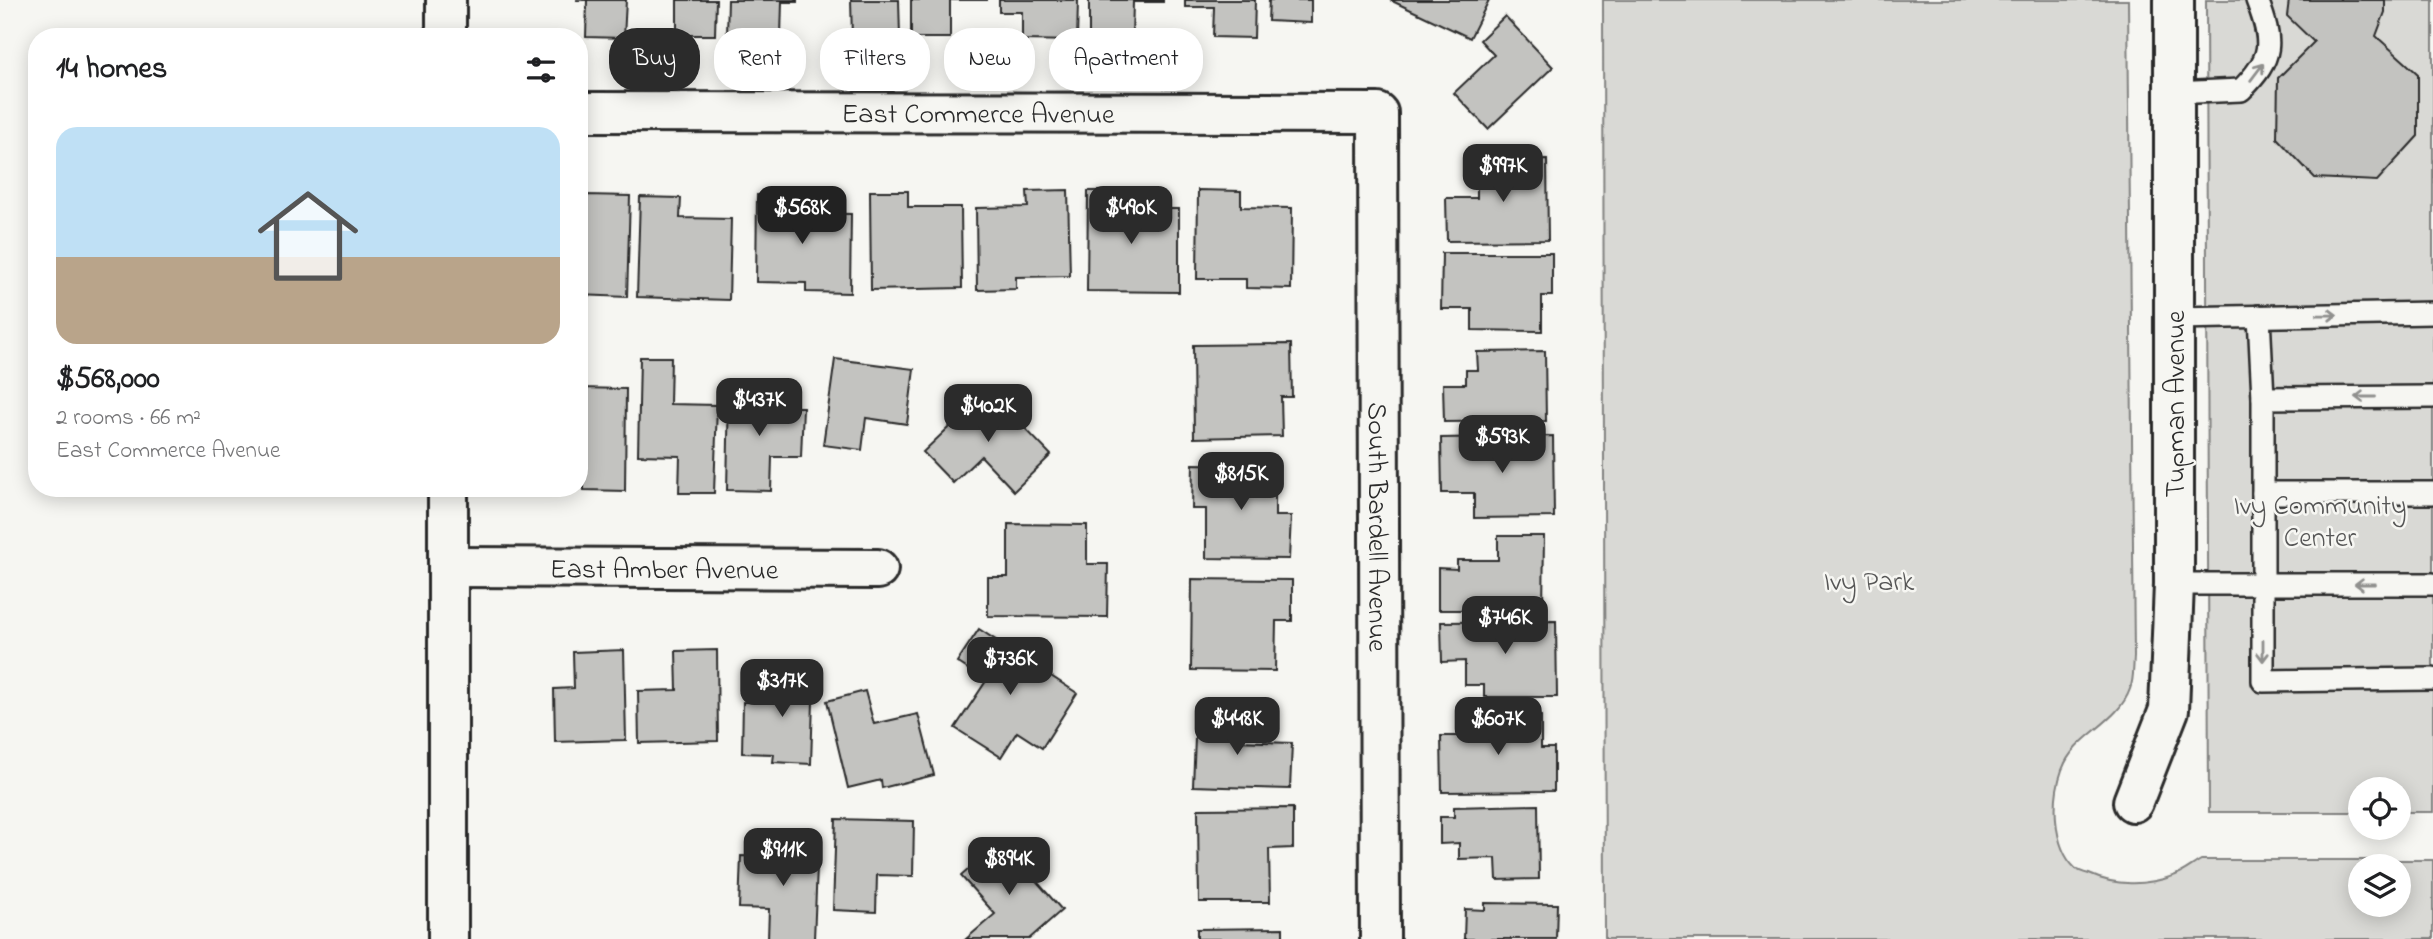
<!DOCTYPE html>
<html lang="en">
<head>
<meta charset="utf-8">
<style>
	body { margin:0; font-family:"Indie Flower",sans-serif; background:#f2f2f2; color:#202124; height:100vh; display:flex; flex-direction:column; font-size:26px; white-space:nowrap }
	* { box-sizing:border-box; margin:0 }
	p { font-size:23px; color:#757577 }
	.icon { flex:none; width:38px; height:38px; fill:none; stroke:currentColor; stroke-width:2; stroke-linecap:round; stroke-linejoin:round }
	.map { position:relative; flex:1; overflow:hidden }
	.panel { position:absolute; left:28px; top:28px; width:560px; height:469px; display:flex; flex-direction:column; background:#fff; border-radius:28px; box-shadow:0 4px 18px #0003 }
	.panel>* { flex:none }
	.guide { position:absolute; left:609px; top:28px; width:665px; height:63px; display:flex; gap:14px }
	.fabs { position:absolute; left:2348px; top:777px; display:grid; gap:14px }
	.fabs a { display:grid; place-items:center; width:63px; height:63px; border-radius:50%; background:#fff; box-shadow:0 4px 18px #0003; font-size:35px }
	.price { position:absolute; translate:-50% -60px; padding:0 16px; border-radius:14px; background:#2b2b2b; color:#fff; font-size:23px; line-height:46px; filter:drop-shadow(0 2px 4px #0008) }
	.price::after { content:''; position:absolute; left:50%; top:42px; width:21px; height:16px; margin-left:-10px; background:inherit; clip-path:polygon(0 0,100% 0,50% 100%) }
	.price.current { background:#222; color:#fff }
	ul { padding:0; list-style:none }
	li { display:grid; align-content:center; gap:14px; height:371px; padding:0 28px }
	li span { display:grid; place-items:center; height:217px; border-radius:21px; color:#555 }
	li>.icon { margin-inline-start:auto }
	span .icon { width:126px; height:126px; fill:#fffc; stroke-width:1 }
	li b { font-size:30px }
	h2 { display:flex; justify-content:space-between; align-items:center; height:84px; padding:0 28px; font-size:30px }
	.pill { padding:0 24px; border-radius:28px; background:#fff; box-shadow:0 4px 18px #0003; font-size:24px; line-height:63px }
	.pill.current { background:#2b2b2b; color:#fff }
	.map>svg:first-child { display:block }
	.green { fill:#d9d9d5; stroke:#828280; stroke-width:2; fill-rule:evenodd }
	.building { fill:#c3c3c0; stroke:#2b2b2b; stroke-width:2 }
	.lines { fill:none; stroke-linecap:round; stroke-linejoin:round }
	.service-casing { stroke:#2b2b2b; stroke-width:26 }
	.minor-casing { stroke:#2b2b2b; stroke-width:44 }
	.tertiary-casing { stroke:#2b2b2b; stroke-width:44 }
	.service { stroke:#f6f6f2; stroke-width:21 }
	.minor { stroke:#f6f6f2; stroke-width:38 }
	.tertiary { stroke:#f6f6f2; stroke-width:38 }
	.oneway { stroke:#90908e }
	.labels { text-anchor:middle; stroke-width:5; stroke-linejoin:round; paint-order:stroke }
	.street-label { font-size:28px; fill:#2b2b2b; stroke:#f6f6f2 }
	.park-label { font-size:28px; fill:#565656; stroke:#f6f6f2 }
</style>
</head>
<body>
<div class="map">
<svg width="2433" height="939" viewBox="0 0 2433 939">
	<rect width="100%" height="100%" fill="#f6f6f2"/>
	<filter id="ink" filterUnits="userSpaceOnUse"><feTurbulence type="fractalNoise" baseFrequency=".0143" numOctaves="2"/><feDisplacementMap in="SourceGraphic" scale="14" xChannelSelector="R" yChannelSelector="G"/><feConvolveMatrix kernelMatrix="1 2 1 2 8 2 1 2 1" color-interpolation-filters="sRGB"/></filter>
	<g filter="url(#ink)">
		<g class="green">
			<path d="M1603,0H2128L2134,657C2133,667 2134,680 2130,689C2118,724 2074,735 2062,770C2052,798 2052,846 2075,868C2078,871 2085,873 2089,874C2115,886 2146,886 2173,876C2183,873 2192,865 2201,860H2433V939H1605ZM2361,866H2399V905H2361Z"/>
			<path d="M2206,0H2433V812H2399V789H2361V812H2209Z"/>
		</g>
		<g class="building">
			<path d="M576,0H626L624,38L586,37L587,0Z"/>
			<path d="M677,0H716L715,35H677Z"/>
			<path d="M728,0H797V2H782L781,36L727,35Z"/>
			<path d="M851,0H899L900,37L852,38Z"/>
			<path d="M911,0H988H950V38H911Z"/>
			<path d="M999,0H1078L1077,41L1022,40V12H999Z"/>
			<path d="M1089,0H1163V2H1133L1132,38H1089Z"/>
			<path d="M1185,0H1255L1254,38L1213,37L1214,7H1185Z"/>
			<path d="M1269,0H1311V23L1268,21Z"/>
			<path d="M1390,0H1489L1470,38Z"/>
			<path d="M2289,0H2385V12L2376,36L2418,74V136L2377,181L2315,178L2277,138L2278,78L2314,42L2287,16Z"/>
			<path d="M1505,16L1553,67L1488,129L1454,93L1494,55L1480,40Z"/>
			<path d="M1547,160L1548,240L1447,241L1446,198H1477V161Z"/>
			<path d="M1068,190L1070,276L1016,277V289L977,290L976,208L1028,207L1027,191Z"/>
			<path d="M1198,190L1241,191V207L1292,208L1291,289L1246,288V279H1197Z"/>
			<path d="M870,191H908V207H961L962,288L871,290Z"/>
			<path d="M1088,191H1126V209H1179V292L1087,291Z"/>
			<path d="M586,195L630,196L627,297L579,295V228H585Z"/>
			<path d="M757,195H799V213L851,214L850,293L806,292V283L756,282Z"/>
			<path d="M640,197L681,198L680,218L731,219L729,300L637,297Z"/>
			<path d="M1442,253H1552V296H1542V331L1472,330V309H1441Z"/>
			<path d="M1291,344L1292,397H1281L1282,436L1194,438L1193,345Z"/>
			<path d="M1545,351L1546,421L1444,422L1443,384H1466V370H1478L1477,352Z"/>
			<path d="M640,357H671L670,404L717,405L714,493H679L680,456L638,455Z"/>
			<path d="M835,359L914,369L907,424L866,418L862,450L823,445Z"/>
			<path d="M579,388L626,389L625,491L584,490V457H579Z"/>
			<path d="M729,390H773L772,407H803L801,457H772L771,491L727,490Z"/>
			<path d="M988,390L1051,455L1014,491L981,456L953,483L923,452Z"/>
			<path d="M1553,436L1554,517L1474,518V493H1442L1441,438Z"/>
			<path d="M1193,464L1275,466V516H1291L1289,559L1206,558V509H1192Z"/>
			<path d="M1008,524L1087,525V564H1108L1107,617L988,616V577H1008Z"/>
			<path d="M1498,536H1544L1543,610H1438V568L1457,569V560H1498Z"/>
			<path d="M1192,579L1292,580V621H1276L1275,671L1191,670Z"/>
			<path d="M1556,621L1557,697H1484V685H1465V661L1442,662L1441,622Z"/>
			<path d="M979,629L1077,693L1042,748L1017,732L1001,757L955,728L986,681L957,662Z"/>
			<path d="M624,650L626,740L555,742L554,689L574,688L573,652Z"/>
			<path d="M717,650L718,741L639,743L638,691L677,690L676,651Z"/>
			<path d="M772,669H814L811,764L773,762L774,754L742,753L743,702H771Z"/>
			<path d="M865,691L874,724L918,714L934,775L882,788L881,780L848,788L827,701Z"/>
			<path d="M1196,714L1238,716L1236,741L1292,743L1290,789L1193,786Z"/>
			<path d="M1541,716V748H1554V791L1442,792L1441,736H1473V717Z"/>
			<path d="M1538,805L1539,879L1497,880L1496,858L1459,859V843L1440,844V817H1454V807Z"/>
			<path d="M1293,808V848L1269,849L1270,902H1199L1198,809Z"/>
			<path d="M836,819L914,821L913,876L877,875L876,912L833,910Z"/>
			<path d="M775,840L818,842L814,939H768L769,909L739,908L741,856L774,857Z"/>
			<path d="M1001,841L1062,910L1029,939H966L995,914L961,876Z"/>
			<path d="M1485,903L1557,904L1556,939H1464L1465,909L1485,910Z"/>
			<path d="M1283,928V939H1197V929Z"/>
		</g>
		<g class="lines">
			<g class="service-casing">
				<g id="service">
					<path d="M2173,93L2241,90C2274,58 2273,42 2257,0"/>
					<path d="M2259,316L2263,398V681L2433,679"/>
					<path d="M2174,318L2433,313"/>
					<path d="M2263,398L2433,397"/>
					<path d="M2263,493H2433"/>
					<path d="M2174,584H2433"/>
				</g>
			</g>
			<g class="minor-casing">
				<g id="minor">
					<path id="s1" d="M579,112L1378,113L1380,939"/>
					<path id="s2" d="M449,567L878,569"/>
					<path d="M2133,802L2169,710L2174,584V0"/>
				</g>
			</g>
			<g class="tertiary-casing">
				<g id="tertiary">
					<path d="M446,37V0"/>
					<path d="M448,488V939"/>
				</g>
			</g>
			<use href="#service" class="service"/>
			<use href="#minor" class="minor"/>
			<use href="#tertiary" class="tertiary"/>
		</g>
		<defs><path id="oneway-shaft" d="M-6 0H5M1.5-3L5.5 0L1.5 3" fill="none" stroke-width="1.6" stroke-linecap="round" stroke-linejoin="round" transform="scale(1.75)"/></defs>
		<g class="oneway">
			<use href="#oneway-shaft" transform="translate(2257 72) rotate(-53)"/>
			<use href="#oneway-shaft" transform="translate(2327 315) rotate(-1)"/>
			<use href="#oneway-shaft" transform="translate(2365 397) rotate(180)"/>
			<use href="#oneway-shaft" transform="translate(2365 584) rotate(-180)"/>
			<use href="#oneway-shaft" transform="translate(2263 651) rotate(90)"/>
		</g>
	</g>
	<g class="labels">
		<g class="street-label">
			<text dy="10" stroke="none"><textPath href="#s1" startOffset="399">East Commerce Avenue</textPath></text>
			<text transform="translate(2174 404) rotate(-90)" y="10">Tupman Avenue</text>
			<text dy="10" stroke="none"><textPath href="#s1" startOffset="1213">South Bardell Avenue</textPath></text>
			<text dy="10" stroke="none"><textPath href="#s2" startOffset="215">East Amber Avenue</textPath></text>
		</g>
		<g class="park-label">
			<text x="2320" y="514">Ivy Community<tspan x="2320" dy="32">Center</tspan></text>
			<text x="1869" y="590">Ivy Park</text>
		</g>
	</g>
</svg>
<div class="fabs">
<a><svg class="icon" aria-label="locate" viewBox="0 0 24 24"><circle cx="12" cy="12" r="6"/><path d="M12 2v4M12 18v4M2 12h4M18 12h4"/></svg></a>
<a><svg class="icon" aria-label="layers" viewBox="0 0 24 24"><path d="M12 4l9 5-9 5-9-5zM3 14l9 5 9-5"/></svg></a>
</div>
<b class="price" style="left:1503px;top:204px">$997K</b>
<b class="price current" style="left:802px;top:246px">$568K</b>
<b class="price" style="left:1131px;top:246px">$490K</b>
<b class="price" style="left:759px;top:438px">$437K</b>
<b class="price" style="left:988px;top:444px">$402K</b>
<b class="price" style="left:1502px;top:475px">$593K</b>
<b class="price" style="left:1241px;top:512px">$815K</b>
<b class="price" style="left:1505px;top:656px">$746K</b>
<b class="price" style="left:1010px;top:697px">$736K</b>
<b class="price" style="left:782px;top:719px">$317K</b>
<b class="price" style="left:1237px;top:757px">$448K</b>
<b class="price" style="left:1498px;top:757px">$607K</b>
<b class="price" style="left:783px;top:888px">$911K</b>
<b class="price" style="left:1009px;top:897px">$894K</b>
<div class="guide">
<a class="pill current">Buy</a>
<a class="pill">Rent</a>
<a class="pill">Filters</a>
<a class="pill">New</a>
<a class="pill">Apartment</a>
</div>
<section class="panel">
<h2>14 homes<svg class="icon" aria-label="filters" viewBox="0 0 24 24"><path d="M4 7h16M4 17h16"/><circle cx="9" cy="7" r="2"/><circle cx="15" cy="17" r="2"/></svg></h2>
<ul>
<li><span style="background:linear-gradient(#bfe0f5 60%,#b9a48a 0)"><svg class="icon" aria-label="home" viewBox="0 0 24 24"><path d="M3 11l9-7 9 7M6 9v11h12V9"/></svg></span><div><b>$568,000</b><p>2 rooms · 66 m²</p><p>East Commerce Avenue</p></div></li>
</ul>
</section>
</div>
</body>
</html>
